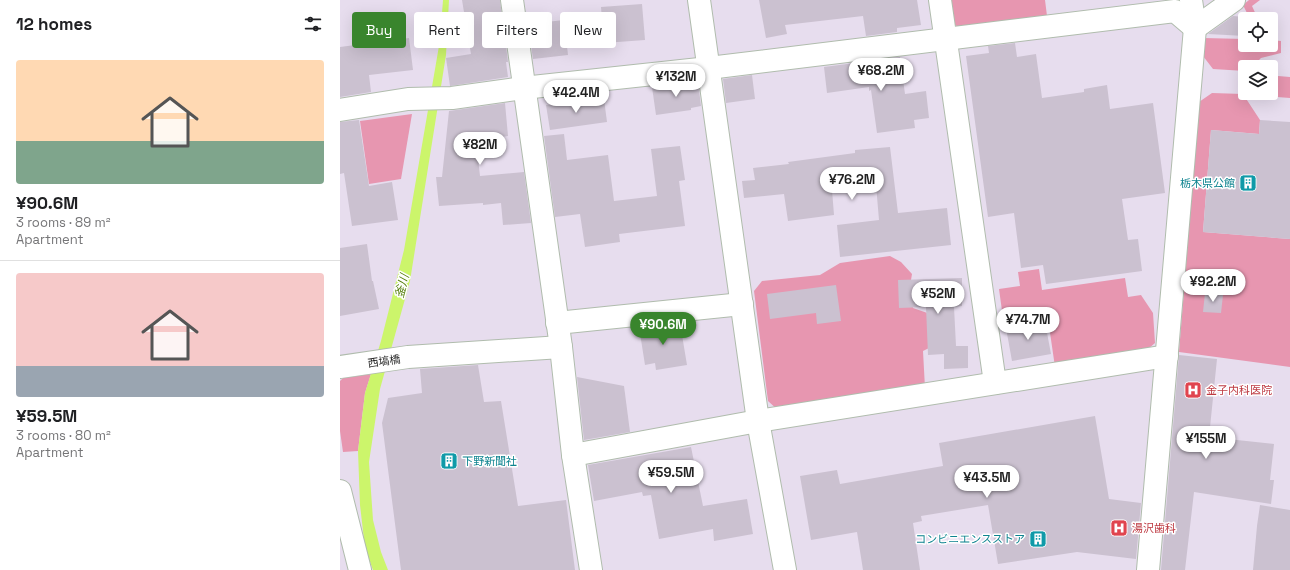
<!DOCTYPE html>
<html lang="en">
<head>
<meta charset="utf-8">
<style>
	body { margin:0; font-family:"Space Grotesk","Noto Sans JP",sans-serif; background:#f6f6f6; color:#202124; height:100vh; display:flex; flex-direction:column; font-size:15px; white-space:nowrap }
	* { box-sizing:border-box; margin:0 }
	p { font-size:13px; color:#757577 }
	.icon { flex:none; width:22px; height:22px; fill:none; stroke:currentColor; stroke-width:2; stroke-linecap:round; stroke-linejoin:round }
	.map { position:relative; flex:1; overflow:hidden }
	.sheet { display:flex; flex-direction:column; background:#fff; width:340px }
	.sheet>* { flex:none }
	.banner { position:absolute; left:12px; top:12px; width:380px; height:36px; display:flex; gap:8px }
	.buttons { position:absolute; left:898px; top:12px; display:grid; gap:8px }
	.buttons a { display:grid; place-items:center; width:40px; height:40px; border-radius:4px; background:#fff; box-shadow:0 4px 16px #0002; font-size:20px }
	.price { position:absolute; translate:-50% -34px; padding:0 9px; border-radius:14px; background:#fff; color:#222; font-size:13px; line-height:26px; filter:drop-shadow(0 1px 2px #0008) }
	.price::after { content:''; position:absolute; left:50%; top:24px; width:12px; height:9px; margin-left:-6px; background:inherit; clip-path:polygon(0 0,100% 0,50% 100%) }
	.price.on { background:#39852d; color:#fff }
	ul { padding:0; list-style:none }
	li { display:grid; align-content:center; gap:8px; height:212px; padding:0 16px }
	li+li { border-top:1px solid #e0e0e0 }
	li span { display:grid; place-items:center; height:124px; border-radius:4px; color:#555 }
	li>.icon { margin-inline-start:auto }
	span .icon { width:72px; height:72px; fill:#fffc; stroke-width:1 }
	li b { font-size:17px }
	h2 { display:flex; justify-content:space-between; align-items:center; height:48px; padding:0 16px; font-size:17px }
	.chip { padding:0 14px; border-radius:4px; background:#fff; box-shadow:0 4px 16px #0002; font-size:14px; line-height:36px }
	.chip.on { background:#39852d; color:#fff }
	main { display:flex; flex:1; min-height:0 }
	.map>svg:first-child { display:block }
	.green { fill:#e796b0 }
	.water { fill:#ccf56b }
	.building { fill:#cbc1d0 }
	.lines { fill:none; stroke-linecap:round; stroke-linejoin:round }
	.street-casing { stroke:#b0bcad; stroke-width:24 }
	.street { stroke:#fff; stroke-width:22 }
	.labels { text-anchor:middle; stroke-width:3; stroke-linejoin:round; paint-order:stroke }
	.culture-label { font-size:11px; fill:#0d838f; stroke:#fff; text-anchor:end }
	.street-label { font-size:11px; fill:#2b2b2b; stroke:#fff }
	.health-label { font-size:11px; fill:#be3a42; stroke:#fff; text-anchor:start }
	.water-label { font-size:12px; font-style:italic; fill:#547f0a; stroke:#fff }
</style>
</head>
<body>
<main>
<section class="sheet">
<h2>12 homes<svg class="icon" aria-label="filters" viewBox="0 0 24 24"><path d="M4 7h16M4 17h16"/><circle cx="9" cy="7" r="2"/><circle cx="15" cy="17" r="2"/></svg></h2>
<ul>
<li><span style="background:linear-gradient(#ffd9b3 65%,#7fa58c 0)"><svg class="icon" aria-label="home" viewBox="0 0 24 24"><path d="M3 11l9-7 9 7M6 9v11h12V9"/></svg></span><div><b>¥90.6M</b><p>3 rooms · 89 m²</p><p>Apartment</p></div></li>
<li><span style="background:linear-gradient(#f6c9c9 75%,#9aa5b1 0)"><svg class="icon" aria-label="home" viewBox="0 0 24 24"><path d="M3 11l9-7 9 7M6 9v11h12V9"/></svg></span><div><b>¥59.5M</b><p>3 rooms · 80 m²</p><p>Apartment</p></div></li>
</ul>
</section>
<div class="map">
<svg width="950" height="570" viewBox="0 0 950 570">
	<rect width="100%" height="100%" fill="#e7ddee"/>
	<g class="green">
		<path d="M611,0H705L707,16L619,28L614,24Z"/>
		<path d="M909,0H920L912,6L918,19H910L903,5Z"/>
		<path d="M863,38L905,39V45H931V40L941,41V53L921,58L912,67H905V71L873,69L863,56Z"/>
		<path d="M938,76L950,77V98L937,97L931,92L932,81Z"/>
		<path d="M872,93L903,94L920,120L919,134L871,130L863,232L950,239V367L839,352L859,102Z"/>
		<path d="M72,114L61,179L29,184L20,121Z"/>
		<path d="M550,256L561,262L572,274L569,292L573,308L593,315V346L583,351L585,388L440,412L428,401L414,291L422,281L480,275L500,263Z"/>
		<path d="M699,269L702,290L785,278L788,297L801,295L813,313L815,343L801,355L715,367L707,312L663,318L659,289L680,286L678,272Z"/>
		<path d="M31,374L25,393L18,451L3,452L0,431V381L3,378Z"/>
	</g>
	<path class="water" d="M103,0H109L106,55L70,281L40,389L29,462L33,520L41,552L48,570H33L25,548L20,505L18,451L25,393L41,341L64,250L100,40Z"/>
	<g class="building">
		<path d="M122,0H160L168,62H166L168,77L110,86L106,58L131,54Z"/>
		<path d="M419,0H577L581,25L557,28V32L526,36L523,16L445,25L447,34L426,38Z"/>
		<path d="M302,4L305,40L264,43L261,7Z"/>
		<path d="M893,16L905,17V36L868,34Z"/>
		<path d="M224,20L228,55L193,59L188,24Z"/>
		<path d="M69,38L73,70L29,75L31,92L0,97V47Z"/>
		<path d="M675,43L677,57L696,54L702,98L744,92V89L767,85L770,109L813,103L825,193L782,199L788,240L798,239L802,271L706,284L703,265L681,268L674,213L648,217L626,56L649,53L648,46Z"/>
		<path d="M560,57L565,94L586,91L589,118L574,120L575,128L537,133L531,90L529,91V87L487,93L484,67Z"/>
		<path d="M412,75L415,99L386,103L383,79Z"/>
		<path d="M358,82L361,106L351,108V110L316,115L312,87Z"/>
		<path d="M264,99L267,122L210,130L206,105Z"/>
		<path d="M165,103L168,136L136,141L140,176L184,172L191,223L163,225L161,203L143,205V203L99,206L96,177H102L109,111Z"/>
		<path d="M19,120L29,186L52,182L58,220L12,226L4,173L0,174V122Z"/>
		<path d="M920,120L950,122V239L863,232L871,130L919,134Z"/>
		<path d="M224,134L227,160L268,155L274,201L317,196L311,149L340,146L345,180L339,181L345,226L279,234L280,242L245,247L240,214L215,217L204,136Z"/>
		<path d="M550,147L558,213L607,208L611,245L500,257L497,225L539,220L536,185L492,190L494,215L448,221L444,194L404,198L402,181L415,180L413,168L449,164L448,162L515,153V150Z"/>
		<path d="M27,244L32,281H33L39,309L0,316V248Z"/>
		<path d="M622,278V306L614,307L616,346H628V368L604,369V354L588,355L586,307L559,308L558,280Z"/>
		<path d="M496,285L501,321L477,324L476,313L430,319L427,294Z"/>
		<path d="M865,293L883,295L881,313L863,312Z"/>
		<path d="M705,322L711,354L672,361L666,328Z"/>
		<path d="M340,323L347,365L316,370L315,363L305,365L299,327Z"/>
		<path d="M839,355L877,359L869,437L934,444L930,480H934L931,504L854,492L845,570H821Z"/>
		<path d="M138,365L144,402L161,401L178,506L226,500L235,570H61L42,423L48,398L82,393L80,369Z"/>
		<path d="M237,377L284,386L290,432L244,440Z"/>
		<path d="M755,416L769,499L801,503L796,559L737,552L658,564L648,505L581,516L582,521L573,523L580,570H523L517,532L471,540L460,476L497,470L500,484L603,466L599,443Z"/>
		<path d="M351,447L363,506L407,499L413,534L374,541L373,529L319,539L311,495L303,496L302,492L254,501L248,465Z"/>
		<path d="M920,505L950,510V570H913L917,526Z"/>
	</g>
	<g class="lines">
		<g class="street-casing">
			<g id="street">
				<path d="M172,0L221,347L233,455L251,570"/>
				<path d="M359,0L418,421L445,570"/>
				<path d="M600,0L655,383"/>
				<path d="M0,110L68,99L112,98L183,88L369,68L835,11L855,28L894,0"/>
				<path d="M217,323L402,304"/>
				<path d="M0,367L68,357L221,347"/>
				<path d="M233,455L418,421L827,356"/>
				<path d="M0,491L20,570"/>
				<path d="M808,570L855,28L851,0"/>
			</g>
		</g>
		<use href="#street" class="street"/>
	</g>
	<defs>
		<g id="building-square" transform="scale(0.9)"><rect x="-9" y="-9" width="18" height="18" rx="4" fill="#0f9aa8" stroke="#fff"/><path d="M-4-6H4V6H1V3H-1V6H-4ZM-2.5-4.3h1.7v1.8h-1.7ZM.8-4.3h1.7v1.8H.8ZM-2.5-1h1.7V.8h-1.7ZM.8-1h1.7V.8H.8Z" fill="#fff"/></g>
		<g id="hospital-square" transform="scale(0.9)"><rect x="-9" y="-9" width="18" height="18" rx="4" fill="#e0444e" stroke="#fff"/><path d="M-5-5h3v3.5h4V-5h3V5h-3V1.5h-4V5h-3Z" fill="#fff"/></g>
	</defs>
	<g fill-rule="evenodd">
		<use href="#building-square" x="908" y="183"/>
		<use href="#hospital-square" x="853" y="390"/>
		<use href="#building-square" x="109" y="461"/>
		<use href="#hospital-square" x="779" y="528"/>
		<use href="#building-square" x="698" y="539"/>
	</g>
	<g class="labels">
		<g class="culture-label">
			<text x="895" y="187">栃木県公館</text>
			<text x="122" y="465" text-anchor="start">下野新聞社</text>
			<text x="685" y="543">コンビニエンスストア</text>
		</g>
		<g class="street-label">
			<text transform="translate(44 361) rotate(-8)" y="4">西塙橋</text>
		</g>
		<g class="health-label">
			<text x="866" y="394">金子内科医院</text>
			<text x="792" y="532">湯沢歯科</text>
		</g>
		<g class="water-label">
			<text transform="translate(62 286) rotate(-75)" y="4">釜川</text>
		</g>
	</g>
</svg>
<div class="buttons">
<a><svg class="icon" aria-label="locate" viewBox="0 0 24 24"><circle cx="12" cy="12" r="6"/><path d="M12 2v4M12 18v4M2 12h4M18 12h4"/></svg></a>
<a><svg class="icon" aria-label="layers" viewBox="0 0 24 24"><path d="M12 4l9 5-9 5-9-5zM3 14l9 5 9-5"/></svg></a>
</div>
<b class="price" style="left:541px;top:92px">¥68.2M</b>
<b class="price" style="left:336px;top:98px">¥132M</b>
<b class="price" style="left:236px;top:114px">¥42.4M</b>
<b class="price" style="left:140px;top:166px">¥82M</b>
<b class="price" style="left:512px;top:201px">¥76.2M</b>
<b class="price" style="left:873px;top:303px">¥92.2M</b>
<b class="price" style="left:598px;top:315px">¥52M</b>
<b class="price" style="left:688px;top:341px">¥74.7M</b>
<b class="price on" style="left:323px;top:346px">¥90.6M</b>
<b class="price" style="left:866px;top:460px">¥155M</b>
<b class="price" style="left:331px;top:494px">¥59.5M</b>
<b class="price" style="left:647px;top:499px">¥43.5M</b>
<div class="banner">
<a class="chip on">Buy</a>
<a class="chip">Rent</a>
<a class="chip">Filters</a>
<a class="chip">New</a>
</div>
</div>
</main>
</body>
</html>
